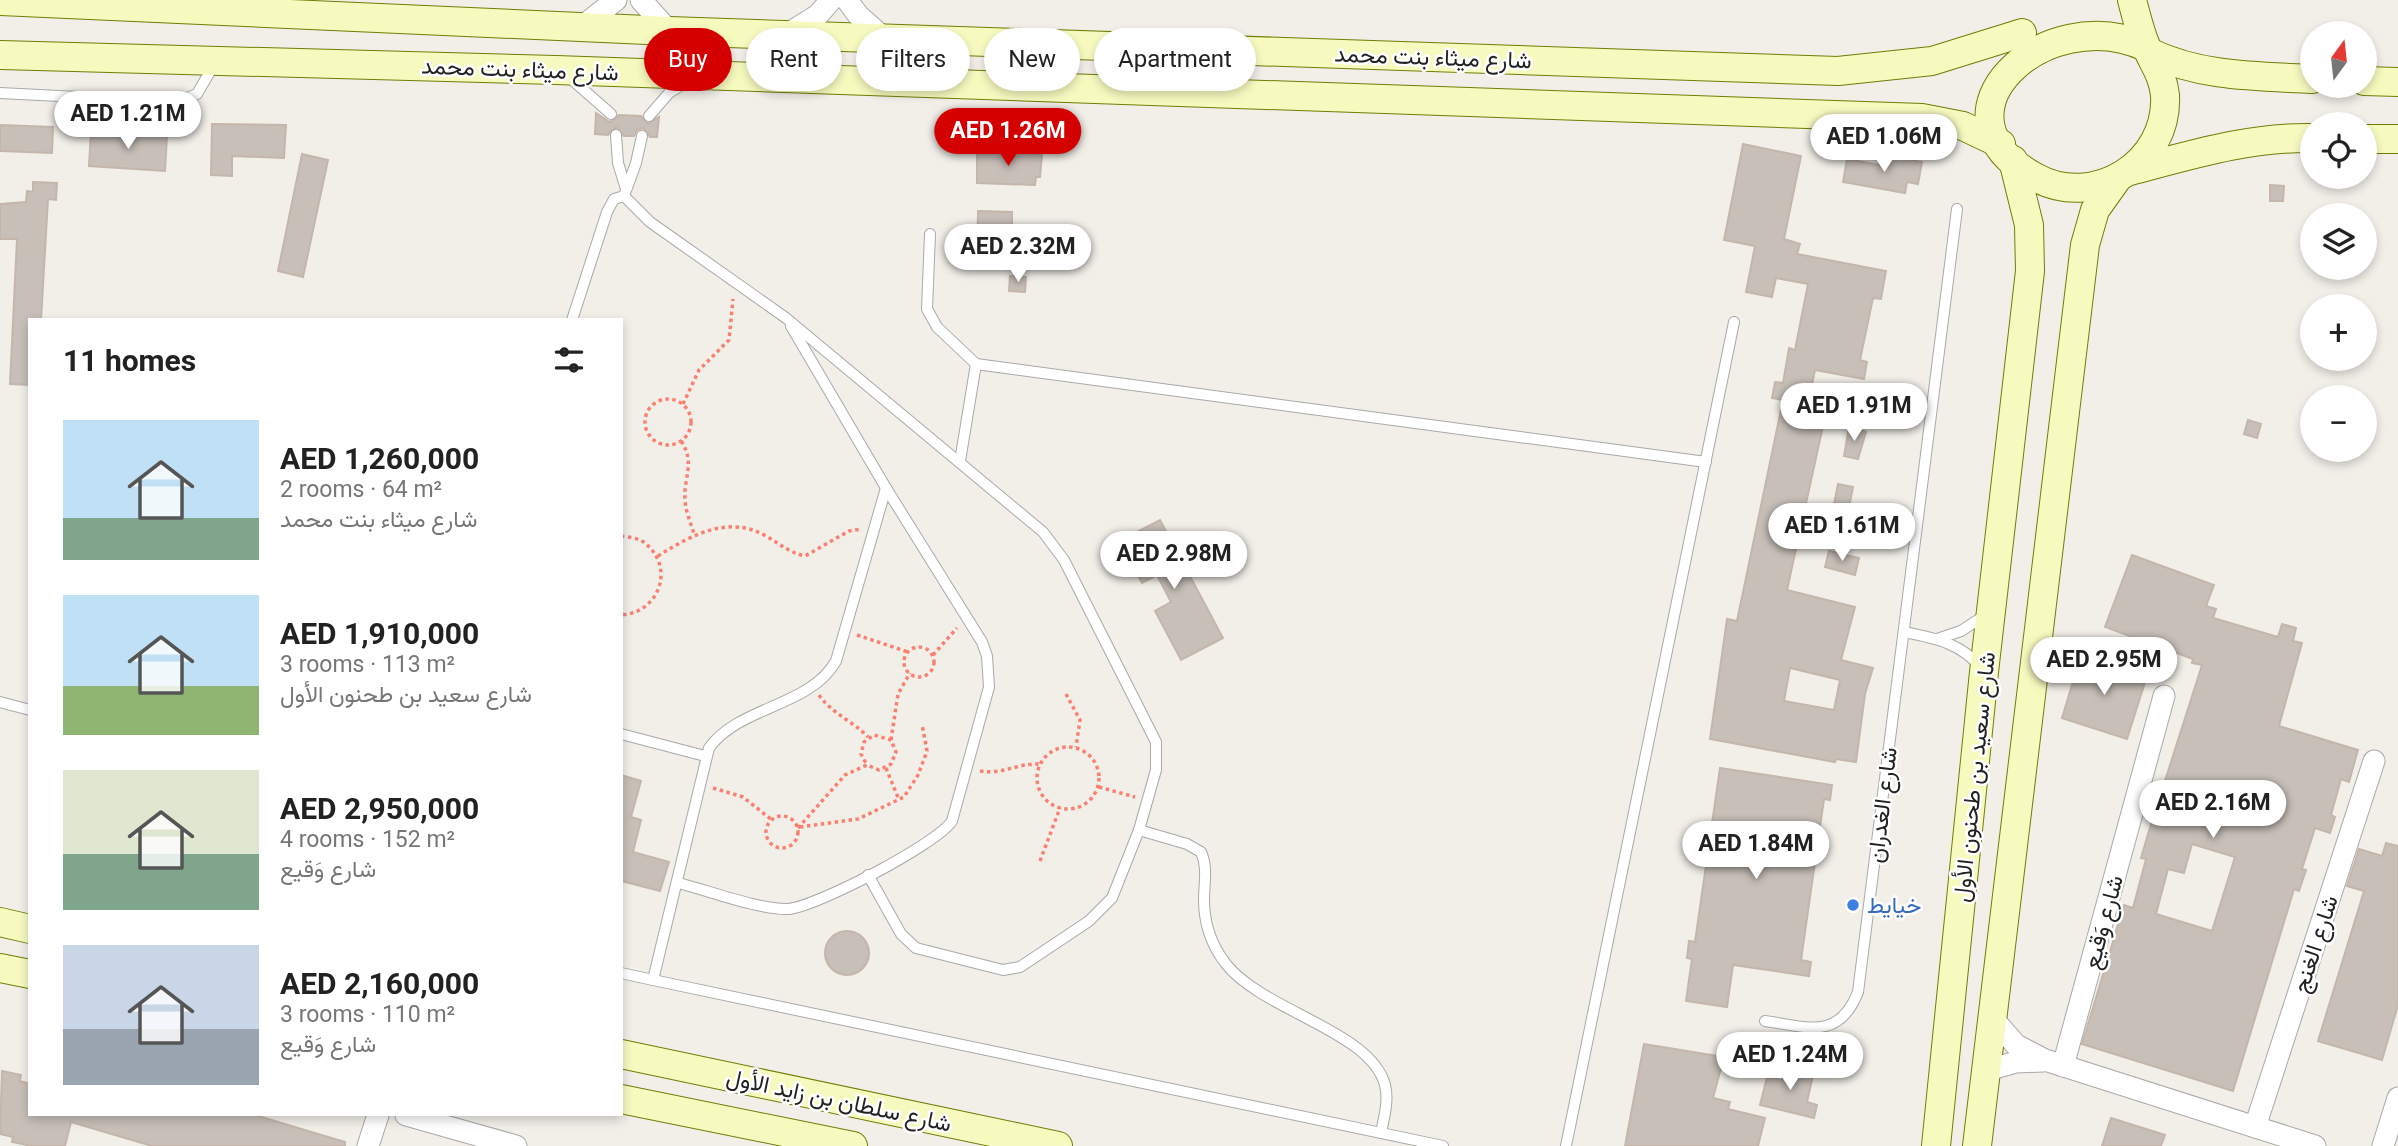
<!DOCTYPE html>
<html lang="en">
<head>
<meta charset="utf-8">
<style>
	body { margin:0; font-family:Roboto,Vazirmatn,sans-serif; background:#f2f2f2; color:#222; height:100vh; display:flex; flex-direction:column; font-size:26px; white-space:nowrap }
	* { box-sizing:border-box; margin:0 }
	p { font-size:23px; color:#767676 }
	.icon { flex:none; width:38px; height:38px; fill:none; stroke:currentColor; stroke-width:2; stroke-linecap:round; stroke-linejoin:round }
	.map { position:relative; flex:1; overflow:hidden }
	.panel { position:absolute; left:28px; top:318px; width:595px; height:798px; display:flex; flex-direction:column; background:#fff; border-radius:0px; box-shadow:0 4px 10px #0003 }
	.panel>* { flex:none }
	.banner { position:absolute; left:644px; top:28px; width:665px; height:63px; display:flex; gap:14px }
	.needle { width:46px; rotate:15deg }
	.fabs { position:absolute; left:2300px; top:21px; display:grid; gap:14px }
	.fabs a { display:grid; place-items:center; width:77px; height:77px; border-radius:50%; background:#fff; box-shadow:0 4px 10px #0003; font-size:35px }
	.price { position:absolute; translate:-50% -60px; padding:0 16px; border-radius:24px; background:#fff; color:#222; font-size:23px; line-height:46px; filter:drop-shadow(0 2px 4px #0008) }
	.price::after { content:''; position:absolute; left:50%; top:42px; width:21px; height:16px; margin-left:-10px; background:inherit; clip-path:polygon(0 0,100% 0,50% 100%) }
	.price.current { background:#d40000; color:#fff }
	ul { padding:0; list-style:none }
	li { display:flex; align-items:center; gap:21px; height:175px; padding:0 35px }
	li span { display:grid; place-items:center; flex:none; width:196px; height:140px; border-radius:0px; color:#555 }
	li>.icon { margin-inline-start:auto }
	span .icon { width:84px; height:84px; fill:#fffc; stroke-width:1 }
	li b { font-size:30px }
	h2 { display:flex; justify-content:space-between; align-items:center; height:84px; padding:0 35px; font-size:30px }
	.chip { padding:0 24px; border-radius:32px; background:#fff; box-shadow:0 4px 10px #0003; font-size:24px; line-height:63px }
	.chip.current { background:#d40000; color:#fff }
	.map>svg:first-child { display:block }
	.building { fill:#c7bfb8; stroke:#c4b6ab; stroke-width:2; fill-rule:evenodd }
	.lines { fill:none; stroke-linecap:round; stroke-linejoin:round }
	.lane-casing { stroke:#a9a9a9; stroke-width:12 }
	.street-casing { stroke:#a9a9a9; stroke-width:23 }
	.secondary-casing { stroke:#707d05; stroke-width:30 }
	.path { stroke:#fa8072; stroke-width:3.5; stroke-dasharray:3.5 3.5; stroke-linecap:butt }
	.lane { stroke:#fff; stroke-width:10 }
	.street { stroke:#fff; stroke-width:21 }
	.secondary { stroke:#f7fabf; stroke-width:28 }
	.shop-dot { fill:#3f7fe0; stroke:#fff; stroke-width:2.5 }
	.labels { text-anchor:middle; stroke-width:5; stroke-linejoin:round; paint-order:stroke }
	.street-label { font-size:23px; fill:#222; stroke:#fff }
	.shop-label { font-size:23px; fill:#366cbe; stroke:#fff; text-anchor:start }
</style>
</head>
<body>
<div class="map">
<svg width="2398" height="1146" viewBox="0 0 2398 1146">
	<rect width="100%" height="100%" fill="#f2efe9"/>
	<g class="building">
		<path d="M596,113L610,122L619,115L641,116L648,124L659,117L657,137H650L643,128L637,130L634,136H624L616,127L608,135L595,134Z"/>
		<path d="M942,116L968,117L967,145L941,144Z"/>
		<path d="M212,124L286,125L284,158L232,156V176L211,175Z"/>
		<path d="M0,125L53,127L52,153L0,151Z"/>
		<path d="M91,131L167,136L165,171L89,166Z"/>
		<path d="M1743,144L1801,156L1784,239L1800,244L1797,254L1886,271L1881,299L1873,298L1860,360L1867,362L1864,379L1815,370L1804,422L1823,426L1787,590L1855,607L1841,660L1873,668L1865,694L1856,762L1836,759L1835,762L1710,739L1727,619L1737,621L1783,400L1772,398L1775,382L1783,383L1789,348L1795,350L1808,284L1776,278L1772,297L1746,292L1755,246L1724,240ZM1790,668L1840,680L1834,710L1784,701Z"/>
		<path d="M977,152L1042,154L1040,177H1036L1035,185L977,183Z"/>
		<path d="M302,154L328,160L303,277L278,271Z"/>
		<path d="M1881,155L1922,162L1918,184L1907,182L1905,193L1843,182L1847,159L1879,165Z"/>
		<path d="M33,182L57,183L56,200L48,199L41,320H30V385L10,384L17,239H0V204L26,202L27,191L33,192Z"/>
		<path d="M2270,185L2284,186L2283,201H2270Z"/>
		<path d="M978,211L1012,212V261L977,260Z"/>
		<path d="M1010,276L1026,277L1025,292L1009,291Z"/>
		<path d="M2248,420L2261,424L2257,438L2244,434Z"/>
		<path d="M1849,427L1866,432L1858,459L1844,456Z"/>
		<path d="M1838,484L1853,487L1842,542L1827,539Z"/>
		<path d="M1160,520L1223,638L1181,660L1155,611L1171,602L1157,575L1142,583L1123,549L1138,542L1133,534Z"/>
		<path d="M1829,551L1859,558L1855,575L1825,567Z"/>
		<path d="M2132,555L2214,585L2206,606L2216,609L2213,618L2278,637L2282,624L2296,628L2293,641L2302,643L2279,726L2358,750L2349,782L2341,779L2331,815L2335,817L2330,833L2315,828L2302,869L2306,870L2299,891L2294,889L2233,1091L2082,1044L2124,905L2133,908L2146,859L2141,858L2148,834L2202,665L2192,663L2193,659L2105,627ZM2192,844L2235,857L2212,931L2156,914L2168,869L2184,873Z"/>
		<path d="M2081,655L2147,676L2127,739L2062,718Z"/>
		<path d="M1720,768L1832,785L1830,800L1824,799L1801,960L1811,962L1809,976L1733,965L1727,1007L1686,1001L1692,959L1687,958L1689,941L1695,942Z"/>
		<path d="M621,775L641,781L631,817L641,820L633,852L669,862L660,891L621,881Z"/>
		<path d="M2386,843L2398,846V1005L2382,1060L2318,1041L2364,891L2347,886L2359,849L2382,856Z"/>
		<circle cx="847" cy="953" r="22"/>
		<path d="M1644,1044L1724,1057L1713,1098L1730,1102L1728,1109L1765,1118L1758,1146H1625Z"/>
		<path d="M1786,1064L1814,1071L1807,1102L1817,1105L1814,1118L1760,1105L1767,1077L1782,1080Z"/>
		<path d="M2,1071L21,1075L20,1081L30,1084V1115H255L345,1142V1146H152L71,1122L65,1146H32L12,1142L13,1137L0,1134Z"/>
		<path d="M2111,1118L2165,1135L2161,1146H2102Z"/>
	</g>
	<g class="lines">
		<g class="lane-casing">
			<g id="lane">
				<path d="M570,78L611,114"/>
				<path d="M0,93L177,102L197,94L215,63"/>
				<path d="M649,116L669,93L688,81"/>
				<path d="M616,135L618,163L626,189"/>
				<path d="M624,196L650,222L786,318L1043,532L1064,560L1156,742V770L1139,830L1112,898L1089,921L1020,967L1003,970L916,948L901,934L868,875"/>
				<path d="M624,196L636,163L642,136"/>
				<path d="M930,234L927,309L937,327L976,364L1706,462"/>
				<path d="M572,320L607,212L614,199L624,196"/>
				<path d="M960,461L976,364"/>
				<path d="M1904,632C1934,638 1962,643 1982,669"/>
				<path d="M1937,639L1961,631L1987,614"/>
				<path d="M0,702L30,710"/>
				<path d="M621,734L705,756"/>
				<path d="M1139,830L1187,844L1201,852C1208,867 1204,884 1204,900C1204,923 1212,946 1226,964C1263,1011 1371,1031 1385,1085C1389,1101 1384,1117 1381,1133"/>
				<path d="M678,883C707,890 760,910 788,909C816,907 937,844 952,821L989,687L987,656L982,642L886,488L791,326"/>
				<path d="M621,973L653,980L709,748C739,706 810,707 836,661L886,488"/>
				<path d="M653,980L1443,1146"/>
				<path d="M1765,1021C1806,1027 1839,1041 1858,992L1957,209"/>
				<path d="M1566,1146L1734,322"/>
			</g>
		</g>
		<g class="street-casing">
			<g id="street">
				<path d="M641,0L669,31"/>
				<path d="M847,0L858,15L885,39"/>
				<path d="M584,25L616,0"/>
				<path d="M786,35L818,15L831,0"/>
				<path d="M1995,1021L2016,1045L2045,1060L2315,1146"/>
				<path d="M2063,1066L2164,696"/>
				<path d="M1988,1070L2016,1062L2043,1061"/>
				<path d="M406,1115L516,1146"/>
				<path d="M2255,1127L2374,761"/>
				<path d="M368,1146L378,1115"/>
				<path d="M2383,1146L2398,1098"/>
			</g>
		</g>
		<g class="secondary-casing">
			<g id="secondary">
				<path d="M2132,0C2136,15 2140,32 2146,46C2153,63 2163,75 2165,95C2169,163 2094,210 2035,177C1921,115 2045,0 2146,47"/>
				<path d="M0,1L669,31L1838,71L1932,61L2022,33"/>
				<path d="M2151,53C2202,77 2256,76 2312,79"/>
				<path d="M0,55L556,70L1922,118L1963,126L2001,144"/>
				<path d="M2364,81L2398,82"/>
				<path d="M2364,139H2398"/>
				<path d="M2130,171C2191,155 2248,137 2312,138"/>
				<path d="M0,922L30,929"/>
				<path d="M0,968L30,974"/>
				<path d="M621,1054L1058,1146"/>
				<path d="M621,1099L853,1146"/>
				<path d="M1936,1146L1984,672L2030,271L2029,225L2013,160"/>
				<path d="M1977,1146L2085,245L2095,210L2117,179"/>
			</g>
		</g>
		<g class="path">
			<circle cx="668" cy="422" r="23"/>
			<path d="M683,404L699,370L729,340L733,299"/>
			<path d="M681,441C696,463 683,478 685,501C686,513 691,523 694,534"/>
			<path d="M621,536C628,537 637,538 642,541C677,565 660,613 621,615"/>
			<path d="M658,556C690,536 728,514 766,536C780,544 788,552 805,556L849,531L862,529"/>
			<path d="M857,635L908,652"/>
			<circle cx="919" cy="662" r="15"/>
			<path d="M933,655L957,628"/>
			<path d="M1066,694L1080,720L1076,747"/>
			<path d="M819,695C832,714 853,721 868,737"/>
			<path d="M891,740L898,694L910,673"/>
			<circle cx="1068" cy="778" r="31"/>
			<path d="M886,768L899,800"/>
			<path d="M980,771C1002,775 1018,763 1039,764"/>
			<path d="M1099,787L1135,797"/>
			<path d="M713,788L743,797L772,820"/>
			<circle cx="782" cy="832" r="16"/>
			<path d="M800,827L858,819L904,797L918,775L927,751L922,724"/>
			<path d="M798,828L845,775L867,765L879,770L891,764L896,752L891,740L874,735L864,742L861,754L867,765"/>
			<path d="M1040,861L1060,808"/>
		</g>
		<use href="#lane" class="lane"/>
		<use href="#street" class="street"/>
		<use href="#secondary" class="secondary"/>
	</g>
	<circle class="shop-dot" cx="1853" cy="905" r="7"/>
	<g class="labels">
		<g class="street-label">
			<text transform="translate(1433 57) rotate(2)" y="8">شارع ميثاء بنت محمد</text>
			<text transform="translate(520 69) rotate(2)" y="8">شارع ميثاء بنت محمد</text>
			<text transform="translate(1974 777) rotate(-84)" y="8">شارع سعيد بن طحنون الأول</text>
			<text transform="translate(1882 805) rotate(-83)" y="8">شارع الغدران</text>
			<text transform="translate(2103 922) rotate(-75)" y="8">شارع وَقيع</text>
			<text transform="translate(2315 944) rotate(-72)" y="8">شارع الغنج</text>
			<text transform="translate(839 1100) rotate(12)" y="8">شارع سلطان بن زايد الأول</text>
		</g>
		<g class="shop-label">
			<text x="1867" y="913">خيايط</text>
		</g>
	</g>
</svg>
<div class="fabs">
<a><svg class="needle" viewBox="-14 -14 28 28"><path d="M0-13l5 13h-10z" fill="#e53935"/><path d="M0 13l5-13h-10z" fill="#767676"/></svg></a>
<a><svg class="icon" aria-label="locate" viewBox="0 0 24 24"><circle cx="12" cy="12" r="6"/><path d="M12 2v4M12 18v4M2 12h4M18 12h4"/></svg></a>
<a><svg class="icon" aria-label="layers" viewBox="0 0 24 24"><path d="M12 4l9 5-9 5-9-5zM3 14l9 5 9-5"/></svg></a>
<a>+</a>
<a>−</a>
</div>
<b class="price" style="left:128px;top:151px">AED 1.21M</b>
<b class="price current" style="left:1008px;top:168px">AED 1.26M</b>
<b class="price" style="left:1884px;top:174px">AED 1.06M</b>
<b class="price" style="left:1018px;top:284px">AED 2.32M</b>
<b class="price" style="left:1854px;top:443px">AED 1.91M</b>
<b class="price" style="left:1842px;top:563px">AED 1.61M</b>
<b class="price" style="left:1174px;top:591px">AED 2.98M</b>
<b class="price" style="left:2104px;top:697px">AED 2.95M</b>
<b class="price" style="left:2213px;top:840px">AED 2.16M</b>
<b class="price" style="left:1756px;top:881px">AED 1.84M</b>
<b class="price" style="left:1790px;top:1092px">AED 1.24M</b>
<div class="banner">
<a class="chip current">Buy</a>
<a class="chip">Rent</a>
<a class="chip">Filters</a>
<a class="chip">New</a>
<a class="chip">Apartment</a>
</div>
<section class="panel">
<h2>11 homes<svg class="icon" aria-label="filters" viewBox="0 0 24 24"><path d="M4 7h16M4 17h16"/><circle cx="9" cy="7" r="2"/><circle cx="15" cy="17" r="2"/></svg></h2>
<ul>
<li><span style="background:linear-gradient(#bfe0f5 70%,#7fa58c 0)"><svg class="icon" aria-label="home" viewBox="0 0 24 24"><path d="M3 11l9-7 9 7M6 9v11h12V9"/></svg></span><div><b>AED 1,260,000</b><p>2 rooms · 64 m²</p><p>شارع ميثاء بنت محمد</p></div></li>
<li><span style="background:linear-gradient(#bfe0f5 65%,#8fb573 0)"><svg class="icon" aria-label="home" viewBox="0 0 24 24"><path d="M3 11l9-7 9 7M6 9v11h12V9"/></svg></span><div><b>AED 1,910,000</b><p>3 rooms · 113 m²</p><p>شارع سعيد بن طحنون الأول</p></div></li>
<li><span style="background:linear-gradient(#dfe7d0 60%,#7fa58c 0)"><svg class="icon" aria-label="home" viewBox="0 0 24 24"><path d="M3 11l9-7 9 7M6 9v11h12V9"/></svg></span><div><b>AED 2,950,000</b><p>4 rooms · 152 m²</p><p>شارع وَقيع</p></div></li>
<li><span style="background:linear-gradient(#c9d6e8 60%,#9aa5b1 0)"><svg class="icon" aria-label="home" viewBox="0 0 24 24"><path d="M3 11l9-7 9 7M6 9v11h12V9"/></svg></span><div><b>AED 2,160,000</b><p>3 rooms · 110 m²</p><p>شارع وَقيع</p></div></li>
</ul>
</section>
</div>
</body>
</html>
